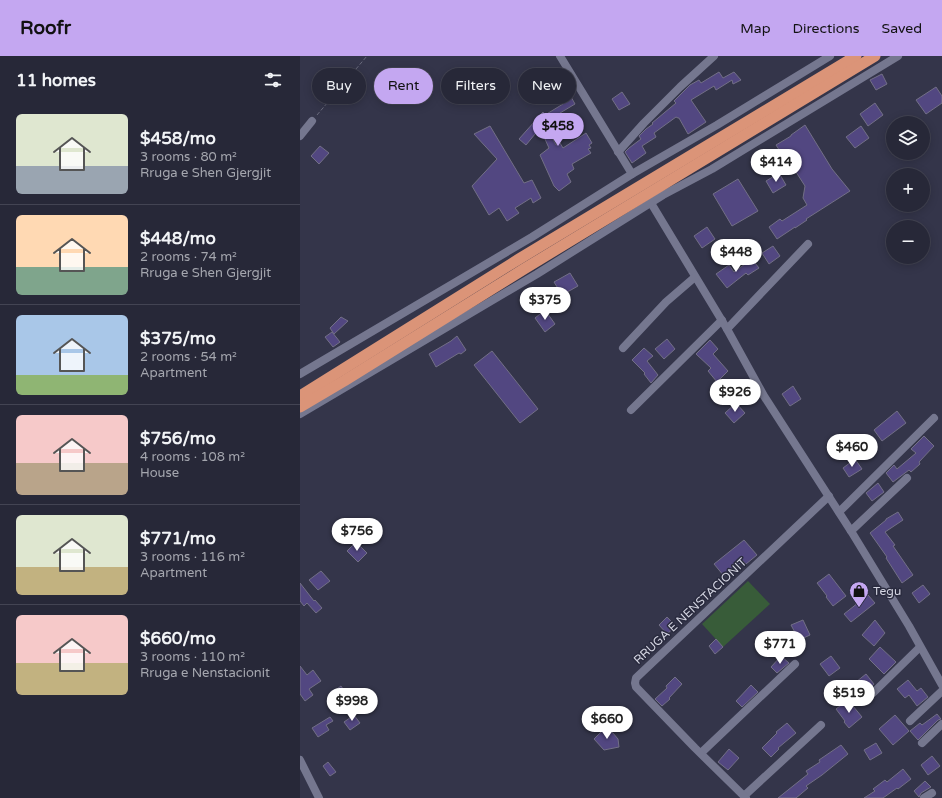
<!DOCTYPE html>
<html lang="en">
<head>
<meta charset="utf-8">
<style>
	body { margin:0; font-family:"Varela Round",sans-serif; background:#2f3040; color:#f1f3f6; height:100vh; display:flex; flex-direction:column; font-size:15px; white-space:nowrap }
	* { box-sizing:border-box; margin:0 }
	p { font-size:13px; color:#a4a6ae }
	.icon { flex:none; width:22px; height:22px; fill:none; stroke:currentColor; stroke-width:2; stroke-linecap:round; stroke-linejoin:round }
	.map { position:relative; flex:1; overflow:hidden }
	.sheet { display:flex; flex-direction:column; background:#272838; width:300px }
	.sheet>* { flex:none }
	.top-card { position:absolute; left:12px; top:12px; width:380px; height:36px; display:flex; gap:8px }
	.tools { position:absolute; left:586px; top:60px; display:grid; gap:8px }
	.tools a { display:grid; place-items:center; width:44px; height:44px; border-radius:50%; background:#272838; box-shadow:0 2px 10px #0003,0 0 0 1px #434453; font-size:20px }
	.price { position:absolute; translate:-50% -34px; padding:0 9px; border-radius:14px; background:#fff; color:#222; font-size:13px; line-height:26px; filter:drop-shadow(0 1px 2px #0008) }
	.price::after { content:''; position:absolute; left:50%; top:24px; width:12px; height:9px; margin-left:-6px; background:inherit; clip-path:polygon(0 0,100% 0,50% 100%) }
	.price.current { background:#c4a7f1; color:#111 }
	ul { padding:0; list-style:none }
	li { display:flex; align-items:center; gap:12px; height:100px; padding:0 16px }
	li+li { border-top:1px solid #434453 }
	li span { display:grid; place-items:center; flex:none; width:112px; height:80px; border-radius:6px; color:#555 }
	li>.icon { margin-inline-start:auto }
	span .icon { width:48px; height:48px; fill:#fffc; stroke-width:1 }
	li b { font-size:17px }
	h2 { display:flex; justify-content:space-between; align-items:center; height:48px; padding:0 16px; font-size:17px }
	.chip { padding:0 14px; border-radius:18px; background:#272838; box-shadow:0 2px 10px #0003,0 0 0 1px #434453; font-size:14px; line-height:36px }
	.chip.current { background:#c4a7f1; color:#111 }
	header { display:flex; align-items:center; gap:24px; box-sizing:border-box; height:56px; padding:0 20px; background:#c4a7f1; color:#111 }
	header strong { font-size:19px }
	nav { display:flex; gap:22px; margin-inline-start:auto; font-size:14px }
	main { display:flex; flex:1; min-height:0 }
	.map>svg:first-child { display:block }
	.green { fill:#385c39 }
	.building { fill:#524781; stroke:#726f86 }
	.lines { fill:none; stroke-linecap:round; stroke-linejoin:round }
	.path { stroke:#696a7c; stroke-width:1; stroke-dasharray:4 2; stroke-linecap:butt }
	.minor { stroke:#75778f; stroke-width:8 }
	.highway { stroke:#db9478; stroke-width:11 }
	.labels { text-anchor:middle; stroke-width:3; stroke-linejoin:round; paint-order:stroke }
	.poi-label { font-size:12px; fill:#d4d5e2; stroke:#2a2b3f; text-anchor:start }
	.street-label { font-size:12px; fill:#d4d5e2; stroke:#2a2b3f }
</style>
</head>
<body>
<header>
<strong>Roofr</strong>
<nav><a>Map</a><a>Directions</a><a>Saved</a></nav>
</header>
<main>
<section class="sheet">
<h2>11 homes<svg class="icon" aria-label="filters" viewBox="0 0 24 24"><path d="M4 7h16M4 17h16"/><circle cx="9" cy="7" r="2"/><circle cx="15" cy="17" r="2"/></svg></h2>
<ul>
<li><span style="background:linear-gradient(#dfe7d0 65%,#9aa5b1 0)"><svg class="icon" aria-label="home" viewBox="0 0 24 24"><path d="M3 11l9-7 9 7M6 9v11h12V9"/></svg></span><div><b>$458/mo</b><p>3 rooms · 80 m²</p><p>Rruga e Shen Gjergjit</p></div></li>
<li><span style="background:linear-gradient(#ffd9b3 65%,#7fa58c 0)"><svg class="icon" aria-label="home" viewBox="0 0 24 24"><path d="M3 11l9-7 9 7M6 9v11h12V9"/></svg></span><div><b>$448/mo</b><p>2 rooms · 74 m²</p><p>Rruga e Shen Gjergjit</p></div></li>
<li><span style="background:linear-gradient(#a9c7e8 75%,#8fb573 0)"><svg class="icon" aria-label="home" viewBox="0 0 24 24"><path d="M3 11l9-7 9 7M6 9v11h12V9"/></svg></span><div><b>$375/mo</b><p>2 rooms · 54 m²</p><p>Apartment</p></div></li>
<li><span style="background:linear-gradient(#f6c9c9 60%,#b9a48a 0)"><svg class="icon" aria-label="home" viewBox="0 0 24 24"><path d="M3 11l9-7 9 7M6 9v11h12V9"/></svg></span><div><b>$756/mo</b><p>4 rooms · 108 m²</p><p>House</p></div></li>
<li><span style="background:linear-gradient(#dfe7d0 65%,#c2b280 0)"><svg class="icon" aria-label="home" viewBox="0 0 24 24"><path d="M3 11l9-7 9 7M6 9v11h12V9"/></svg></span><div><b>$771/mo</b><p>3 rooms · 116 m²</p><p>Apartment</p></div></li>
<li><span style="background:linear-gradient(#f6c9c9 60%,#c2b280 0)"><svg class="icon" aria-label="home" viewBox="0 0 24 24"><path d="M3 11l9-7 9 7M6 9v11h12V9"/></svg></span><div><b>$660/mo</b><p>3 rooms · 110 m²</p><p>Rruga e Nenstacionit</p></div></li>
</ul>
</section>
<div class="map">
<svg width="642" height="742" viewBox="0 0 642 742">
	<rect width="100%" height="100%" fill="#34354a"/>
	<path class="green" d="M448,525L470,548L423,591L402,568Z"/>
	<g class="building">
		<path d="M419,16L423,22L434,16L441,24L433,28L432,24L416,34L414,30L391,44L406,66L388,78L379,62H378L376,61L354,77L356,81L342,90L346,97L332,107L325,96L329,92L341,83L339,80L346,73L353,68L352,67L376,47L374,45L390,29L399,24L401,27Z"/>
		<path d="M582,18L587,28L576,34L570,24Z"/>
		<path d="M636,31L642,40V47L626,58L616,44Z"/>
		<path d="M322,36L330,48L319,54L312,43Z"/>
		<path d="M270,39L275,48L260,57L262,61L250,68L251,70L248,74L256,89L260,87L263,92L286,77L292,87L289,89L291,92L288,93L291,97L272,108L274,113L267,118L271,126L259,135L254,130L240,99L249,92L240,72L226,89L219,83L243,56L245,59L263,48L261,45Z"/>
		<path d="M575,47L583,59L568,70L560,58Z"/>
		<path d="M505,69L532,113L550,135L506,163L507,164L495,172V171L477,183L469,171L480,163L482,165L507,149L503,142L505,130L496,116L494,117L476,89L491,80V79Z"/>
		<path d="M190,70L224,127L232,124L241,142L233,147L231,142L215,152L219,157L207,165L199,152L189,159L172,130L197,103L174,78Z"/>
		<path d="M561,70L569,82L555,92L546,81Z"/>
		<path d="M20,90L29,97L19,108L11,100Z"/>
		<path d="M479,117L486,129L473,137L466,125Z"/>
		<path d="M438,123L458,155L432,170L413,138Z"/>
		<path d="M407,171L415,183L402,192L394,180Z"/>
		<path d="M473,190L480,200L469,208L462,197Z"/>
		<path d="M452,203L459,212L448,219L446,217L427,232L416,218L429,209L434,216Z"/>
		<path d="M270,217L278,230L262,239L254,226Z"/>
		<path d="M245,254L255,268L245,276L235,262Z"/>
		<path d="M41,261L48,265L34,278L30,272Z"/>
		<path d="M32,276L40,286L33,291L25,281Z"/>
		<path d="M157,280L166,294L161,298L159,297L136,311L129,298L151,285Z"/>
		<path d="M367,283L375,293L364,303L355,293Z"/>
		<path d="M410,284L418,293L413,298L428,315L417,326L408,315L411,312L396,298Z"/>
		<path d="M344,292L353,300L347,305L358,319L351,327L344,318L345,317L332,304Z"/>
		<path d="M192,295L238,353L220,367L174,309Z"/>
		<path d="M493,330L501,343L490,350L482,338Z"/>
		<path d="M436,347L445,357L434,367L425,357Z"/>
		<path d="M597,355L606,367L582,385L574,374Z"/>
		<path d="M624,380L634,390L619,406L620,408L611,416L609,414L593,426L586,417L594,409L597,413L616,397L611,393Z"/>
		<path d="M555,403L562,413L549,421L543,412Z"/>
		<path d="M578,427L584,436L572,445L566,437Z"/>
		<path d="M598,456L603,464L585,476L595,489L593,490L613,519L602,527L586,502L587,501L570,477L586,464V463Z"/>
		<path d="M444,484L457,499L446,508L443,505L424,520L414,508Z"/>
		<path d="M56,486L67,497L58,506L47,495Z"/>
		<path d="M21,515L30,525L18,534L9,524Z"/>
		<path d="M529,518L546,540L533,550L526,541L527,540L517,527Z"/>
		<path d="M0,527L14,545L15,544L22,552L16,557L7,547L4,550L0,545Z"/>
		<path d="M623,529L630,538L619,547L612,537Z"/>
		<path d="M568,539L575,547L551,566L544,558Z"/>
		<path d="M367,561L376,570L367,578L359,569Z"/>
		<path d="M503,564L510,579L499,584L491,569Z"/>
		<path d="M575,564L585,577L574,590L562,579Z"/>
		<path d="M416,583L423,591L415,598L409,590Z"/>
		<path d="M580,591L596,606L584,618L569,603Z"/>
		<path d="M481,600L489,607L477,617L471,611Z"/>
		<path d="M531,600L540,612L529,620L520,608Z"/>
		<path d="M0,610L7,619L13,614L21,625L9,633L13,639L5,645L0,638Z"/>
		<path d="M566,618L574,628L569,633L568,636V639L561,644L551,630Z"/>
		<path d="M375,621L382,628L369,642L370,643L362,650L355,643L367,632L366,630Z"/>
		<path d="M608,624L617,635L621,632L628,641L617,650L609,639L605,642L597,633Z"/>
		<path d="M451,629L458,636L442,651L436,645Z"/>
		<path d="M41,630L49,642L39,649L30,638Z"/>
		<path d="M548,644L562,661L549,672L544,666L545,665L536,653Z"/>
		<path d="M637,658L641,663L638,664L618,684L610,675L620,667L622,669Z"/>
		<path d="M54,659L60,667L50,674L44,666Z"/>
		<path d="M595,659L609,675L593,689L579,673Z"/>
		<path d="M30,661L33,665L26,669L29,674L18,681L12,672Z"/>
		<path d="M487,667L496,677L478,692L479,693L471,701L462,692L477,677L476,676Z"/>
		<path d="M307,670L318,683L319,691L304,694L294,683Z"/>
		<path d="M576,687L582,697L570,704L564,694Z"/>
		<path d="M541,689L548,698L522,719L506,730L508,732L496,742H478L508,718L506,715L520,706L519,704Z"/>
		<path d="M429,693L439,702L428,714L418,706Z"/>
		<path d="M632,700L640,710L628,719L621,709Z"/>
		<path d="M28,706L36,716L30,720L23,710Z"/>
		<path d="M603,713L611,723L598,733L597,732L583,742H564L575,735L573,733L585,724L587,726Z"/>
		<path d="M625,725L631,731L621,737L619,741L614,735Z"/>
	</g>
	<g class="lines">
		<path class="path" d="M17,59L67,0"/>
		<g class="minor">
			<path d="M260,0L332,118"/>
			<path d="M0,80L12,65"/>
			<path d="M318,96L344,67L380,31L414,0"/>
			<path d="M351,147L427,273L464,340L551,475L609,570L642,629"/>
			<path d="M427,273L508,188"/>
			<path d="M323,292L366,246L395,221"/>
			<path d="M0,318L232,181L332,118L417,69L530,0"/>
			<path d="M331,354L422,264"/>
			<path d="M0,358L237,218L363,139L412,113L598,0"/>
			<path d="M539,456L634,362"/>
			<path d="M551,475L607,422"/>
			<path d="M573,637L620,591"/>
			<path d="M610,665L642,635"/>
			<path d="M622,687L642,668"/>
			<path d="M401,697L495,608"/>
			<path d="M0,704L19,742"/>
			<path d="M444,740L521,669"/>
			<path d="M446,742L395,692L336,631L335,627L336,622L529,440"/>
			<path d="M624,742L632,737"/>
		</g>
		<g class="highway">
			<path d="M0,340L219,203L556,0"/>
			<path d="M0,351L44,325L224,213L575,0"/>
		</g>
	</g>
	<defs>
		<g id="shop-pin" transform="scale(1)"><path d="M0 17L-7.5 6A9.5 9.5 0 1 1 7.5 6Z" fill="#c4a7f1" stroke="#2a2b3f"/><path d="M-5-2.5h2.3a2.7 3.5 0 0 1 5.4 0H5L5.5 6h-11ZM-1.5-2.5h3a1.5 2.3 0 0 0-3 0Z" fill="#111"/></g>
	</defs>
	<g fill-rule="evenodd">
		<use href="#shop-pin" x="559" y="535"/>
	</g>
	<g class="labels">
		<g class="poi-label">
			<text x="573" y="539">Tegu</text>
		</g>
		<g class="street-label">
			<text transform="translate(390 555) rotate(-43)" y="4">RRUGA E NENSTACIONIT</text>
		</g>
	</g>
</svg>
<div class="tools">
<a><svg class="icon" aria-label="layers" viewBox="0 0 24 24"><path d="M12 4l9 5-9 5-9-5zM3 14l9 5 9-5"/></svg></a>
<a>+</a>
<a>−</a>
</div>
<b class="price current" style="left:258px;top:91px">$458</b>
<b class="price" style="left:476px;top:127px">$414</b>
<b class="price" style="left:436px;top:217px">$448</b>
<b class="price" style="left:245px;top:265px">$375</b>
<b class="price" style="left:435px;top:357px">$926</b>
<b class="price" style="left:552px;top:412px">$460</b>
<b class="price" style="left:57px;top:496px">$756</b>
<b class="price" style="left:480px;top:609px">$771</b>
<b class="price" style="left:549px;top:658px">$519</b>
<b class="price" style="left:52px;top:666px">$998</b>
<b class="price" style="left:307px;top:684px">$660</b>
<div class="top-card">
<a class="chip">Buy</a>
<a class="chip current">Rent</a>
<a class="chip">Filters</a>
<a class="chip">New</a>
</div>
</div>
</main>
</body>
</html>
